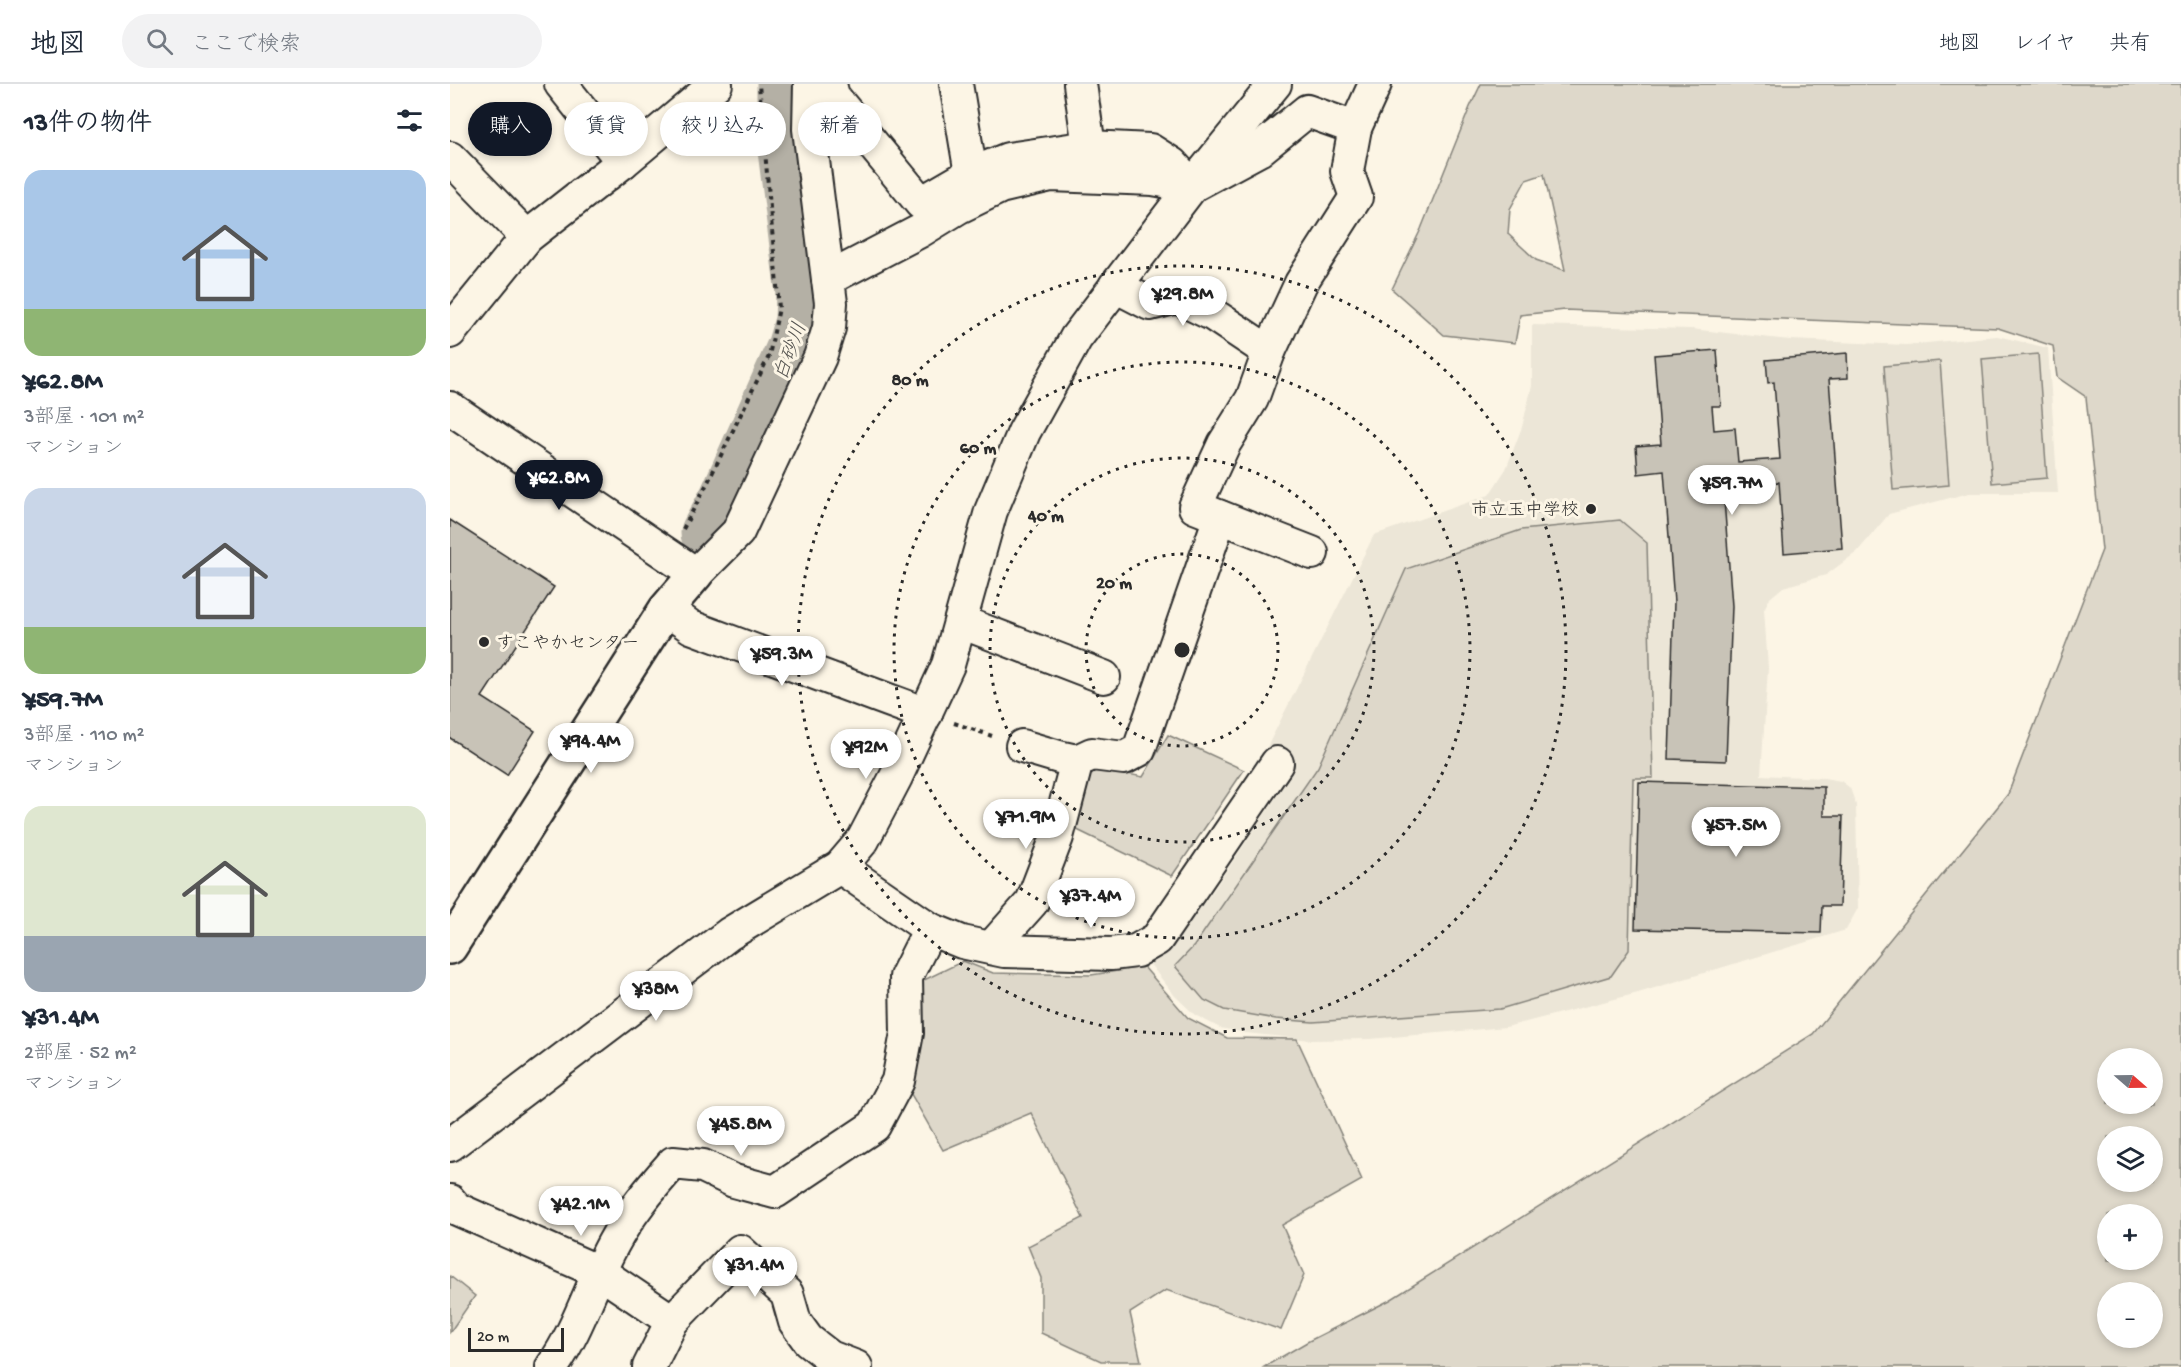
<!DOCTYPE html>
<html lang="ja">
<head>
<meta charset="utf-8">
<style>
	body { margin:0; font-family:"Gochi Hand","Klee One",sans-serif; background:#f2f2f3; color:#1f2937; height:100vh; display:flex; flex-direction:column; font-size:22px; white-space:nowrap }
	* { box-sizing:border-box; margin:0 }
	p { font-size:20px; color:#747a83 }
	.icon { flex:none; width:33px; height:33px; fill:none; stroke:currentColor; stroke-width:2; stroke-linecap:round; stroke-linejoin:round }
	.map { position:relative; flex:1; overflow:hidden }
	.details { display:flex; flex-direction:column; background:#fff; width:450px }
	.details>* { flex:none }
	.banner { position:absolute; left:18px; top:18px; width:570px; height:54px; display:flex; gap:12px }
	.needle { width:39px; rotate:110deg }
	.tools { position:absolute; left:1647px; top:964px; display:grid; gap:12px }
	.tools a { display:grid; place-items:center; width:66px; height:66px; border-radius:50%; background:#fff; box-shadow:0 3px 9px #0003; font-size:30px }
	.scale { position:absolute; left:18px; bottom:15px; width:96px; box-sizing:border-box; padding-left:6px; border:3px solid #2b2b2b; border-top:0; font-size:16px; line-height:21px; white-space:nowrap; color:#2b2b2b; -webkit-text-stroke:4px #fcf5e5; paint-order:stroke }
	.price { position:absolute; translate:-50% -51px; padding:0 14px; border-radius:21px; background:#fff; color:#222; font-size:20px; line-height:39px; filter:drop-shadow(0 2px 3px #0008) }
	.price::after { content:''; position:absolute; left:50%; top:36px; width:18px; height:14px; margin-left:-9px; background:inherit; clip-path:polygon(0 0,100% 0,50% 100%) }
	.price.on { background:#111827; color:#fff }
	ul { padding:0; list-style:none }
	li { display:grid; align-content:center; gap:12px; height:318px; padding:0 24px }
	li span { display:grid; place-items:center; height:186px; border-radius:18px; color:#555 }
	li>.icon { margin-inline-start:auto }
	span .icon { width:108px; height:108px; fill:#fffc; stroke-width:1 }
	li b { font-size:26px }
	h2 { display:flex; justify-content:space-between; align-items:center; height:72px; padding:0 24px; font-size:26px }
	.pill { padding:0 21px; border-radius:27px; background:#fff; box-shadow:0 3px 9px #0003; font-size:21px; line-height:54px }
	.pill.on { background:#111827; color:#fff }
	header { display:flex; align-items:center; gap:36px; box-sizing:border-box; height:84px; padding:0 30px; background:#fff; border-bottom:2px solid #e0e1e3 }
	header strong { font-size:28px }
	nav { display:flex; gap:33px; margin-inline-start:auto; font-size:21px }
	.search { width:420px; height:54px; background:#f2f2f3; display:flex; align-items:center; gap:15px; box-sizing:border-box; padding:0 21px; border-radius:33px; color:#747a83; font-size:22px }
	main { display:flex; flex:1; min-height:0 }
	.map>svg:first-child { display:block }
	.built { fill:#ece6d7 }
	.green { fill:#ded8ca; stroke:#84827a; stroke-width:1.5; fill-rule:evenodd }
	.lines { fill:none; stroke-linecap:round; stroke-linejoin:round }
	.river { stroke:#b4b0a5; stroke-width:57 }
	.building { fill:#c8c3b7; stroke:#2b2b2b; stroke-width:1.5 }
	.minor-casing { stroke:#2b2b2b; stroke-width:36 }
	.tertiary-casing { stroke:#2b2b2b; stroke-width:38 }
	.path { stroke:#2b2b2b; stroke-width:4; stroke-dasharray:4.5 4.5; stroke-linecap:butt }
	.minor { stroke:#fcf5e5; stroke-width:32 }
	.tertiary { stroke:#fcf5e5; stroke-width:33 }
	.ring { fill:none; stroke:#2b2b2b; stroke-width:3; stroke-dasharray:3 6 }
	.poi-dot { fill:#2b2b2b; stroke:#fcf5e5; stroke-width:2 }
	.labels { text-anchor:middle; stroke-width:6; stroke-linejoin:round; paint-order:stroke }
	.poi-label { font-size:18px; fill:#2b2b2b; stroke:#fcf5e5; text-anchor:end }
	.water-label { font-size:20px; font-style:italic; fill:#545350; stroke:#fcf5e5 }
	.centre { fill:#2b2b2b; stroke:#fcf5e5; stroke-width:3 }
	.ring-label { font-size:18px; text-anchor:middle; font-weight:bold; fill:#2b2b2b; stroke:#fcf5e5; stroke-width:6; stroke-linejoin:round; paint-order:stroke }
</style>
</head>
<body>
<header>
<strong>地図</strong>
<div class="search"><svg class="icon" aria-label="search" viewBox="0 0 24 24"><circle cx="10" cy="10" r="6"/><path d="M15 15l6 6"/></svg>ここで検索</div>
<nav><a>地図</a><a>レイヤ</a><a>共有</a></nav>
</header>
<main>
<section class="details">
<h2>13件の物件<svg class="icon" aria-label="filters" viewBox="0 0 24 24"><path d="M4 7h16M4 17h16"/><circle cx="9" cy="7" r="2"/><circle cx="15" cy="17" r="2"/></svg></h2>
<ul>
<li><span style="background:linear-gradient(#a9c7e8 75%,#8fb573 0)"><svg class="icon" aria-label="home" viewBox="0 0 24 24"><path d="M3 11l9-7 9 7M6 9v11h12V9"/></svg></span><div><b>¥62.8M</b><p>3部屋 · 101 m²</p><p>マンション</p></div></li>
<li><span style="background:linear-gradient(#c9d6e8 75%,#8fb573 0)"><svg class="icon" aria-label="home" viewBox="0 0 24 24"><path d="M3 11l9-7 9 7M6 9v11h12V9"/></svg></span><div><b>¥59.7M</b><p>3部屋 · 110 m²</p><p>マンション</p></div></li>
<li><span style="background:linear-gradient(#dfe7d0 70%,#9aa5b1 0)"><svg class="icon" aria-label="home" viewBox="0 0 24 24"><path d="M3 11l9-7 9 7M6 9v11h12V9"/></svg></span><div><b>¥31.4M</b><p>2部屋 · 52 m²</p><p>マンション</p></div></li>
</ul>
</section>
<div class="map">
<svg width="1731" height="1283" viewBox="0 0 1731 1283">
	<rect width="100%" height="100%" fill="#fcf5e5"/>
	<filter id="ink" filterUnits="userSpaceOnUse"><feTurbulence type="fractalNoise" baseFrequency=".0167" numOctaves="2"/><feDisplacementMap in="SourceGraphic" scale="12" xChannelSelector="R" yChannelSelector="G"/><feConvolveMatrix kernelMatrix="1 2 1 2 8 2 1 2 1" color-interpolation-filters="sRGB"/></filter>
	<g filter="url(#ink)">
		<path class="built" d="M1082,241L1241,245L1340,256L1457,261L1547,252L1598,264L1608,409H1519L1439,430L1407,468L1376,491L1333,503L1320,514L1314,525L1318,584L1311,691L1374,694L1391,697L1400,704L1406,721L1408,824L1396,846L1188,909L1056,943L920,955L861,956L796,949L770,944L745,931L725,912L699,879L730,851L761,810L844,687L813,671L924,451L1039,411L1056,385L1072,343L1082,302Z"/>
		<g class="green">
			<path d="M1031,0H1731V1283H814L857,1258L940,1216L1363,950L1558,710L1652,466L1636,313L1607,293L1603,262L1548,244L1115,226L1070,231L1065,259L994,251L942,205L971,145L1020,23ZM1094,90L1115,186H1114L1086,176L1058,150L1060,125L1076,96ZM1658,975H1702V1020H1658ZM1658,1053H1702V1098H1658ZM1658,1131H1702V1176H1658ZM1658,1209H1702V1254H1658Z"/>
			<path d="M1588,270L1597,394L1542,399L1532,275Z"/>
			<path d="M1490,277L1499,401L1443,406L1434,282Z"/>
			<path d="M1170,436L1197,459L1203,694H1183L1179,866L1161,892L1050,925L863,938L826,935L774,926L754,916L725,882L744,862L868,683L956,485L1071,446Z"/>
			<path d="M718,651L794,686L722,792L619,742L637,682L693,693Z"/>
			<path d="M513,877L543,889L641,891L694,883L738,934L777,954L847,955L912,1096L832,1141L854,1191L831,1246L716,1206L680,1229L691,1277H651L591,1249V1194L578,1162L633,1134L581,1029L493,1066L461,1010L470,948V898Z"/>
			<path d="M0,1192L25,1212L0,1248Z"/>
		</g>
		<g class="lines">
			<path class="river" d="M259,449L277,416L345,264L353,237L354,209L335,58V0"/>
		</g>
		<g class="building">
			<path d="M1267,266L1271,322H1262L1264,346L1285,344L1288,378L1330,375L1324,298L1318,299L1316,276L1397,269L1398,294L1379,295L1392,464L1334,469L1329,398L1273,402L1282,522L1276,677L1219,675L1224,518L1214,387L1188,390L1186,362L1211,360L1204,271Z"/>
			<path d="M0,436L104,503L32,613L85,647L57,691L0,654Z"/>
			<path d="M1189,698L1374,703V732H1393L1390,822H1372L1371,849L1185,845Z"/>
		</g>
		<g class="lines">
			<g class="minor-casing">
				<g id="minor">
					<path d="M111,0L173,78"/>
					<path d="M380,0L383,12L471,119L521,90L558,75L639,63L700,66L722,80L742,102"/>
					<path d="M506,0L521,90"/>
					<path d="M630,0L639,63"/>
					<path d="M0,74L77,153"/>
					<path d="M378,195L470,147L509,123L550,103L601,91L703,95L742,102L809,66L857,27L905,44"/>
					<path d="M665,202L700,220L727,213L762,230L819,268"/>
					<path d="M0,248L77,153L173,78L266,0"/>
					<path d="M0,324L246,490L288,448L370,273L379,244L381,219L359,45L360,0"/>
					<path d="M862,469L745,423L774,360L802,315L819,268L851,199L906,113L897,87L905,44L925,0"/>
					<path d="M216,525L241,543L476,630"/>
					<path d="M511,538L654,593"/>
					<path d="M572,662L609,673L627,677L642,670L674,674L689,666L770,433"/>
					<path d="M390,783L480,845L512,858L554,867L661,870L686,867L707,855L827,679"/>
					<path d="M541,864L582,818L607,753L627,677"/>
					<path d="M0,1061L279,850L390,783L413,756L446,693L498,581L541,427L574,348L626,254L742,102L825,0"/>
					<path d="M0,1117L7,1125L151,1189L222,1237"/>
					<path d="M102,1283C129,1245 141,1200 163,1160C179,1130 200,1105 223,1079L253,1082L284,1097L325,1108L424,1042L448,997L457,949L456,893L480,845"/>
					<path d="M199,1283L222,1237L290,1167L337,1210L345,1238L358,1256L380,1273L406,1283"/>
				</g>
			</g>
			<g class="tertiary-casing">
				<path id="tertiary" d="M0,863L216,525L246,490"/>
			</g>
			<g class="path">
				<path d="M233,445L259,396L319,272L329,224L309,0"/>
				<path d="M504,639L542,652"/>
			</g>
			<use href="#minor" class="minor"/>
			<use href="#tertiary" class="tertiary"/>
		</g>
	</g>
	<g class="ring">
		<circle cx="732" cy="566" r="96"/>
		<circle cx="732" cy="566" r="192"/>
		<circle cx="732" cy="566" r="288"/>
		<circle cx="732" cy="566" r="384"/>
	</g>
	<g class="poi-dot">
		<circle cx="1141" cy="425" r="6"/>
		<circle cx="34" cy="558" r="6"/>
	</g>
	<g class="labels">
		<g class="poi-label">
			<text x="1129" y="431">市立玉中学校</text>
			<text x="46" y="564" text-anchor="start">すこやかセンター</text>
		</g>
		<g class="water-label">
			<text transform="translate(339 267) rotate(-70)" y="7">白砂川</text>
		</g>
	</g>
	<circle cx="732" cy="566" r="9" class="centre"/>
	<g class="ring-label">
		<text x="460" y="301">80 m</text>
		<text x="528" y="369">60 m</text>
		<text x="596" y="437">40 m</text>
		<text x="664" y="504">20 m</text>
	</g>
</svg>
<div class="tools">
<a><svg class="needle" viewBox="-14 -14 28 28"><path d="M0-13l5 13h-10z" fill="#e53935"/><path d="M0 13l5-13h-10z" fill="#747a83"/></svg></a>
<a><svg class="icon" aria-label="layers" viewBox="0 0 24 24"><path d="M12 4l9 5-9 5-9-5zM3 14l9 5 9-5"/></svg></a>
<a>+</a>
<a>−</a>
</div>
<div class="scale">20 m</div>
<b class="price" style="left:733px;top:243px">¥29.8M</b>
<b class="price on" style="left:109px;top:427px">¥62.8M</b>
<b class="price" style="left:1282px;top:432px">¥59.7M</b>
<b class="price" style="left:332px;top:603px">¥59.3M</b>
<b class="price" style="left:141px;top:690px">¥94.4M</b>
<b class="price" style="left:416px;top:696px">¥92M</b>
<b class="price" style="left:576px;top:766px">¥71.9M</b>
<b class="price" style="left:1286px;top:774px">¥57.5M</b>
<b class="price" style="left:641px;top:845px">¥37.4M</b>
<b class="price" style="left:206px;top:938px">¥38M</b>
<b class="price" style="left:291px;top:1073px">¥45.8M</b>
<b class="price" style="left:131px;top:1153px">¥42.1M</b>
<b class="price" style="left:305px;top:1214px">¥31.4M</b>
<div class="banner">
<a class="pill on">購入</a>
<a class="pill">賃貸</a>
<a class="pill">絞り込み</a>
<a class="pill">新着</a>
</div>
</div>
</main>
</body>
</html>
